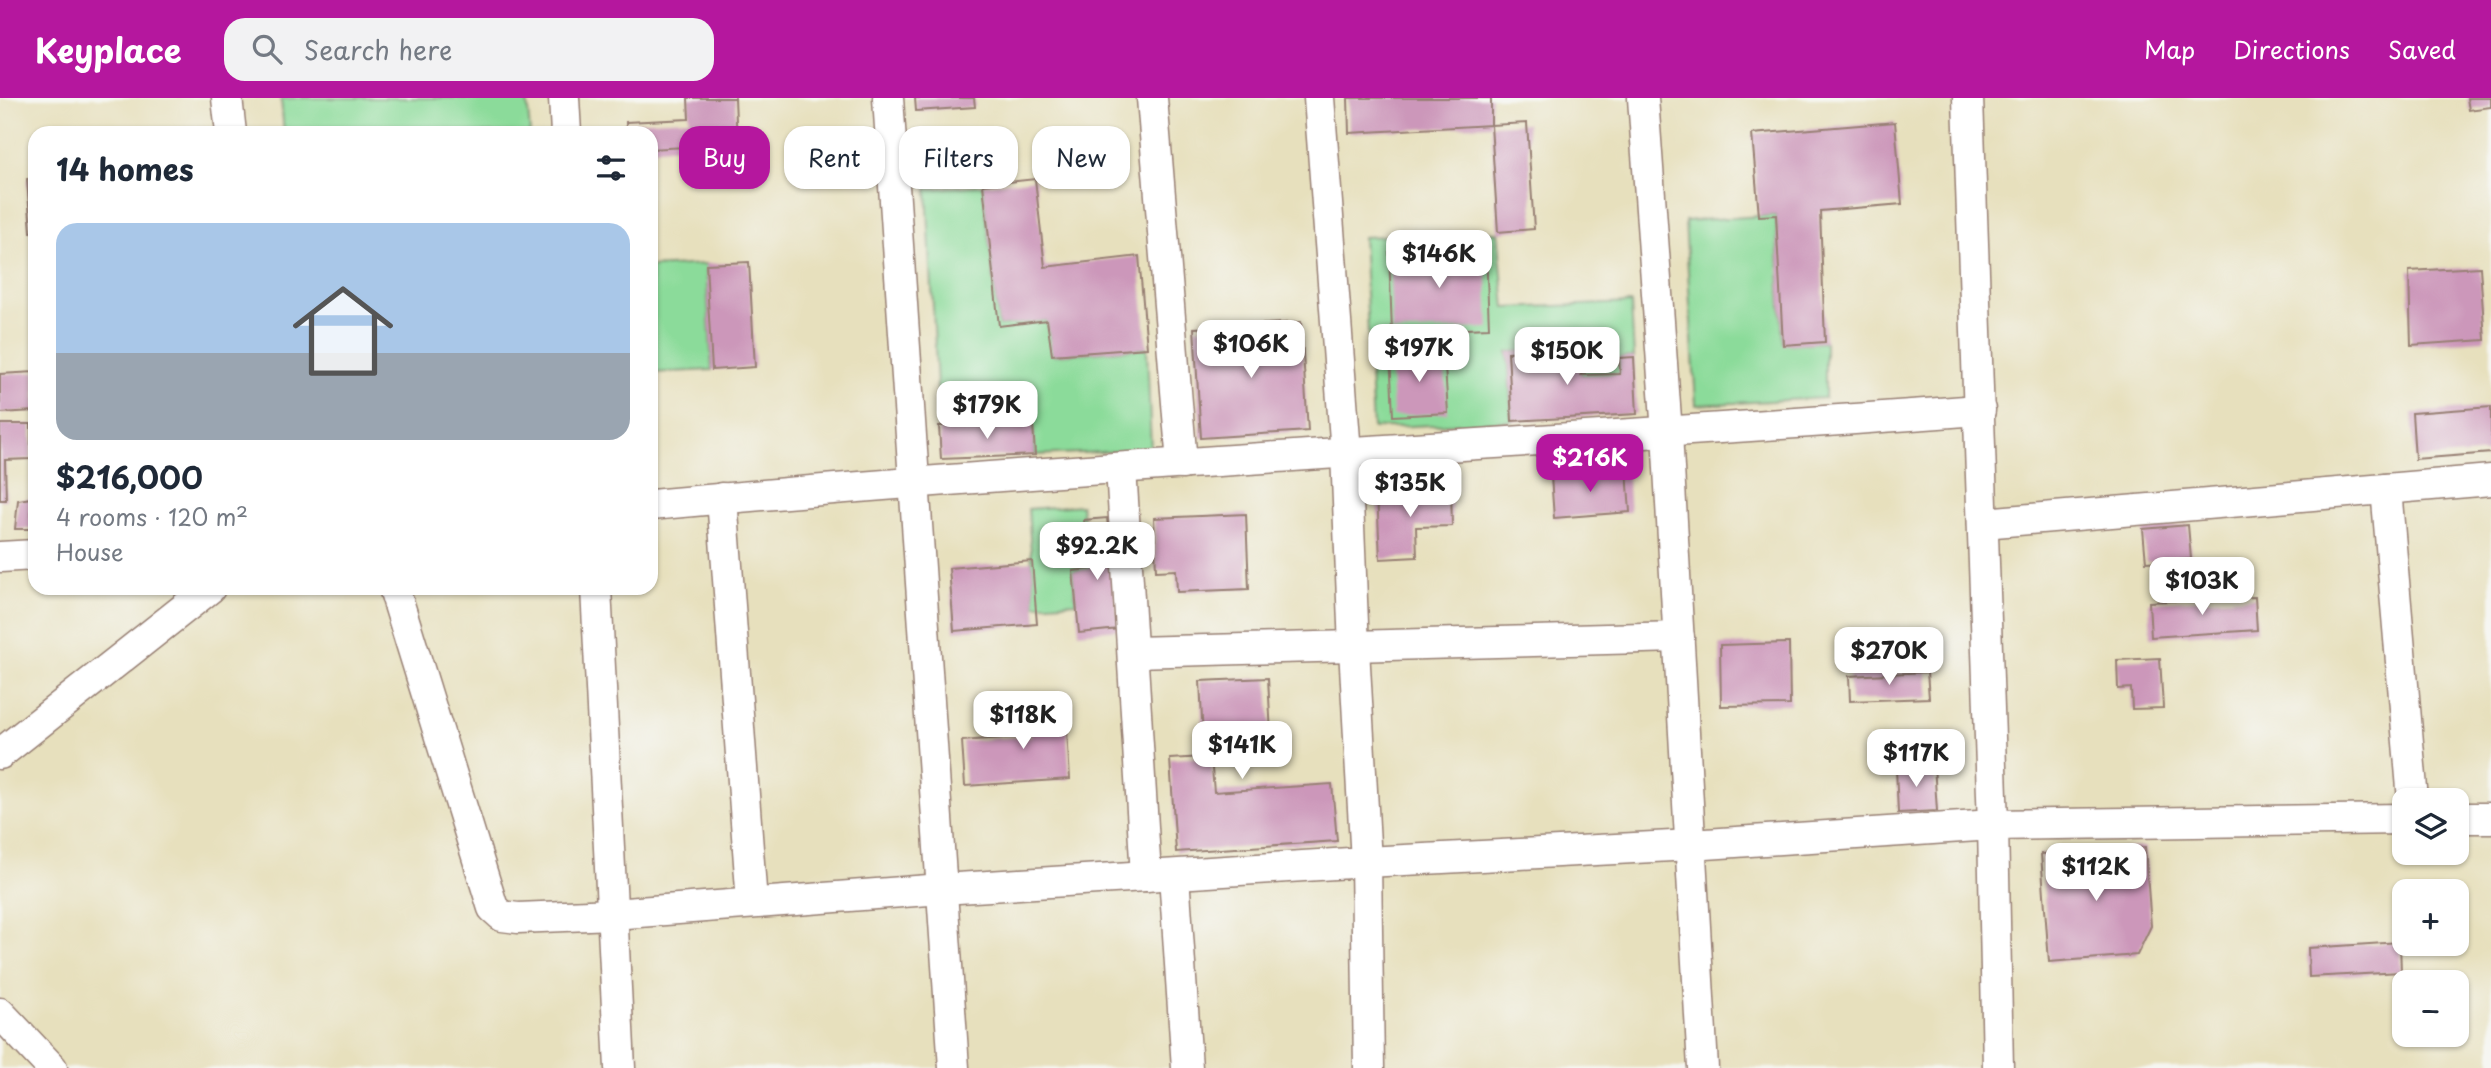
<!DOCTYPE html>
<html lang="en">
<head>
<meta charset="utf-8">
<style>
	body { margin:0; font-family:"Playpen Sans",sans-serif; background:#f2f2f3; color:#1f2937; height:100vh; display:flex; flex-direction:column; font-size:26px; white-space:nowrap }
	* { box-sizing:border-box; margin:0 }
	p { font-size:23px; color:#747a83 }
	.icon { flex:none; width:38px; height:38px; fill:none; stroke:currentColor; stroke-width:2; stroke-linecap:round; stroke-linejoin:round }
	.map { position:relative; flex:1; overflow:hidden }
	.drawer { position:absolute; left:28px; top:28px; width:630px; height:469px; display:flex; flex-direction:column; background:#fff; border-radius:21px; box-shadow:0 2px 5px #0004 }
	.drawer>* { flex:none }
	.top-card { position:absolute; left:679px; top:28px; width:665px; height:63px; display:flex; gap:14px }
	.tools { position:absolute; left:2392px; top:690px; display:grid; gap:14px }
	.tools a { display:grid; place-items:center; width:77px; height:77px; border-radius:14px; background:#fff; box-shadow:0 2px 5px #0004; font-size:35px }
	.price { position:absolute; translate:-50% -60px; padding:0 16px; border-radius:14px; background:#fff; color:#222; font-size:23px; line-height:46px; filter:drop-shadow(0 2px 4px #0008) }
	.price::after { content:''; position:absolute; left:50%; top:42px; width:21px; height:16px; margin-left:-10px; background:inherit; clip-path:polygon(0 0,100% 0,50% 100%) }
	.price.on { background:#b5179e; color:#fff }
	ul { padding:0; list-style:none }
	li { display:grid; align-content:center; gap:14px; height:371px; padding:0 28px }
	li+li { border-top:2px solid #e0e1e3 }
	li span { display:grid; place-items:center; height:217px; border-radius:21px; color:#555 }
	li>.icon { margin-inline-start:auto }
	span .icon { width:126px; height:126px; fill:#fffc; stroke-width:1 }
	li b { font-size:30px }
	h2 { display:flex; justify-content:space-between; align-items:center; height:84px; padding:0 28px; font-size:30px }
	.tag { padding:0 24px; border-radius:21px; background:#fff; box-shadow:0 2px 5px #0004; font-size:24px; line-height:63px }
	.tag.on { background:#b5179e; color:#fff }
	header { display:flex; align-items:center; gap:42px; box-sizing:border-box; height:98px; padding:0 35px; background:#b5179e; color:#fff }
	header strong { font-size:33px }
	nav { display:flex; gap:38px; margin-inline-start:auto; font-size:24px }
	.search { width:490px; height:63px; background:#f2f2f3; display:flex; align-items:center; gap:18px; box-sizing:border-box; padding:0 24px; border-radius:21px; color:#747a83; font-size:26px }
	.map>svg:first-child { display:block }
	.green { fill:#8bdb9a; stroke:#6a7d62; stroke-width:2 }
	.building { fill:#cc97ba }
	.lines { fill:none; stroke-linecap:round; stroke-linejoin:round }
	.street-casing { stroke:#988074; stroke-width:33 }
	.street { stroke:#fff; stroke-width:30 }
</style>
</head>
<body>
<header>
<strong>Keyplace</strong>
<div class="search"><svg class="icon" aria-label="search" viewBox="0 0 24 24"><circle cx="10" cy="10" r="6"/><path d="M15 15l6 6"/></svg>Search here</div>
<nav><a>Map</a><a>Directions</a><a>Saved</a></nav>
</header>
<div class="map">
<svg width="2491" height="970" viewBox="0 0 2491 970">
	<rect width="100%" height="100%" fill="#f6f6f2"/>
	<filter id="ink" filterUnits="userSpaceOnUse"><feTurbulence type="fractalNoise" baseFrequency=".0143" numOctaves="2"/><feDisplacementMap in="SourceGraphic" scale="14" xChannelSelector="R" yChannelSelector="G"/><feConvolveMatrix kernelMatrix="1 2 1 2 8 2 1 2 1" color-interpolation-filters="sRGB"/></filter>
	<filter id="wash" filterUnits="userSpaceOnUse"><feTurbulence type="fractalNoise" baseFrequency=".00686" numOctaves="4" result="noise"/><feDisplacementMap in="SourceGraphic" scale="28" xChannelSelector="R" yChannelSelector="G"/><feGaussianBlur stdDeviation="1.57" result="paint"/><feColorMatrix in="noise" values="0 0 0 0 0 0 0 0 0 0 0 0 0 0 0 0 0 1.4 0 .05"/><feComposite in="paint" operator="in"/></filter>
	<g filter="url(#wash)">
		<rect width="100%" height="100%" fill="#e7e0bd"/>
		<g class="green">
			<path d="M296,0H527L530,35H284L281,1Z"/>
			<path d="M983,87L999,228L1047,222L1053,257L1147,250L1151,352L1035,357L1033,325L939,328L927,91Z"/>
			<path d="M1776,117L1783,246L1825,244V300L1696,307L1685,123Z"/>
			<path d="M1498,134L1505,210L1631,205L1634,259L1619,260L1620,276L1581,277L1579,250L1508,254L1512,323L1373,330L1363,139Z"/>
			<path d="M706,166L712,272L651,275V169Z"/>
			<path d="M1081,407L1090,471L1073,473L1076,504L1035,507L1028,411Z"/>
		</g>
		<g id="blocks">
			<g class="building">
				<path d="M688,0H735L737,46L651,51V35H626V24L689,21Z"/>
				<path d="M915,0H974L975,9L916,13Z"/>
				<path d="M1348,0H1491V27L1527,25L1534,131L1498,134L1491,27L1349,35Z"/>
				<path d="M2467,0H2491V9L2469,12Z"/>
				<path d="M1895,24L1902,106L1820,113L1825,244L1783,247L1776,117L1759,118L1752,36Z"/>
				<path d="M35,80V133L31,134L27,81Z"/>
				<path d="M1035,81L1045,169L1139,158L1147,250L1052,257L1047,222L999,228L983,87Z"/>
				<path d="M1486,151L1489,230L1392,234L1389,154Z"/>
				<path d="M749,164L755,269L712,272L706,166Z"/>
				<path d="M2480,169L2485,242L2411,247L2409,173Z"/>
				<path d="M1301,224L1308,333L1201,340L1194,230Z"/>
				<path d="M1579,250L1581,277L1620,276L1619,260L1634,259L1637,316L1512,323L1508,254Z"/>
				<path d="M1444,253L1448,315L1393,318L1390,256Z"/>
				<path d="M35,274V313L0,315V276Z"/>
				<path d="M2491,309V355L2415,361L2412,315Z"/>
				<path d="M1033,325L1035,357L941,361L939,328Z"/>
				<path d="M0,326H31V361L5,362L6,402H0Z"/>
				<path d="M1627,373L1630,414L1554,420L1551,378Z"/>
				<path d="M1451,392L1452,428L1416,429L1417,459L1380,461L1377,395Z"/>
				<path d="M31,400L32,431H15L18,402Z"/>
				<path d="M1246,416L1249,491L1177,494L1176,472L1156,473L1154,420Z"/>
				<path d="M1107,420L1119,531L1079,535L1073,473L1090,471L1084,422Z"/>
				<path d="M2188,427L2191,461L2146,464L2143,431Z"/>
				<path d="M1032,463L1037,526L954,533L949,470Z"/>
				<path d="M2255,499L2257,532L2151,539L2149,504Z"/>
				<path d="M1789,545L1790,607L1721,608L1720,547Z"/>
				<path d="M2160,560L2163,610L2132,611L2131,590L2118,591L2117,562Z"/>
				<path d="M1927,574L1929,600L1850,603L1849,578Z"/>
				<path d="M1268,580L1272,656L1211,659L1214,694L1332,686L1337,743L1176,754L1170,661L1204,659L1200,583Z"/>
				<path d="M1065,601L1070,681L965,688L962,643L1031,638L1028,604Z"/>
				<path d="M1934,667L1937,713L1898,715L1896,670Z"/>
				<path d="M2145,749L2151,828L2137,857L2049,864L2041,756Z"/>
				<path d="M2400,844L2401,874L2309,879L2308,850Z"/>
			</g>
		</g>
	</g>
	<g filter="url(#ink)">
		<use href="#blocks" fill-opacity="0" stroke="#988074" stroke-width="2"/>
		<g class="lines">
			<g class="street-casing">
				<g id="street">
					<path d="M227,0L231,35"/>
					<path d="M564,0L566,35"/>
					<path d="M888,0L954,970"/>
					<path d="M1152,0L1182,366"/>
					<path d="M1319,0L1346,355L1354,550L1366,764L1369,970"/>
					<path d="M1643,0L1667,335L1703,970"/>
					<path d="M1968,0L1993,727L1998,970"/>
					<path d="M1121,370L1146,778"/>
					<path d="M2386,391L2413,702"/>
					<path d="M722,400L752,805"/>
					<path d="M651,407C1093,366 1537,345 1980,312"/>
					<path d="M1983,425L2491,382"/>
					<path d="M0,459L35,457"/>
					<path d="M394,490L493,810L502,818L518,820L612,816L942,791L1366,764L1691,747L1993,727L2404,721"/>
					<path d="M596,490L620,970"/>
					<path d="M1134,554L1679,539"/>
					<path d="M0,656L210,490"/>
					<path d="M2457,720H2491"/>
					<path d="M1174,777L1187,970"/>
					<path d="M0,915L52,970"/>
				</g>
			</g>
			<use href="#street" class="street"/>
		</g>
	</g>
</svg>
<div class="tools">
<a><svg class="icon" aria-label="layers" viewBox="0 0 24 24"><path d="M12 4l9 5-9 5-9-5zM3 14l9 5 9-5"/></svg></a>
<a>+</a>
<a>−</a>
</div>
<b class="price" style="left:1439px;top:192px">$146K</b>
<b class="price" style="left:1251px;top:282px">$106K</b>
<b class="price" style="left:1419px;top:286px">$197K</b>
<b class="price" style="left:1567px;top:289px">$150K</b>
<b class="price" style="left:987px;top:343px">$179K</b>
<b class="price on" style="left:1590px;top:396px">$216K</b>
<b class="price" style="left:1410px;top:421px">$135K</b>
<b class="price" style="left:1097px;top:484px">$92.2K</b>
<b class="price" style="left:2202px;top:519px">$103K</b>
<b class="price" style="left:1889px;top:589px">$270K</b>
<b class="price" style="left:1023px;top:653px">$118K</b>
<b class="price" style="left:1242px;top:683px">$141K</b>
<b class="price" style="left:1916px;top:691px">$117K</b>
<b class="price" style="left:2096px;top:805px">$112K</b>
<div class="top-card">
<a class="tag on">Buy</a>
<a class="tag">Rent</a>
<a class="tag">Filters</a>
<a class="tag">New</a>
</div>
<section class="drawer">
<h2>14 homes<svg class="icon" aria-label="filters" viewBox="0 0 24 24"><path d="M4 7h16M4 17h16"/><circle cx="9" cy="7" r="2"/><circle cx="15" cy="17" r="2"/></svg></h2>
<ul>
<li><span style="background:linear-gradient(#a9c7e8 60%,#9aa5b1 0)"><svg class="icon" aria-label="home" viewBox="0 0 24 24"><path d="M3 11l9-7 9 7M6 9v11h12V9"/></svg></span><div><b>$216,000</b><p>4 rooms · 120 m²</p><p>House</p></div></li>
</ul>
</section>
</div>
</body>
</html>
